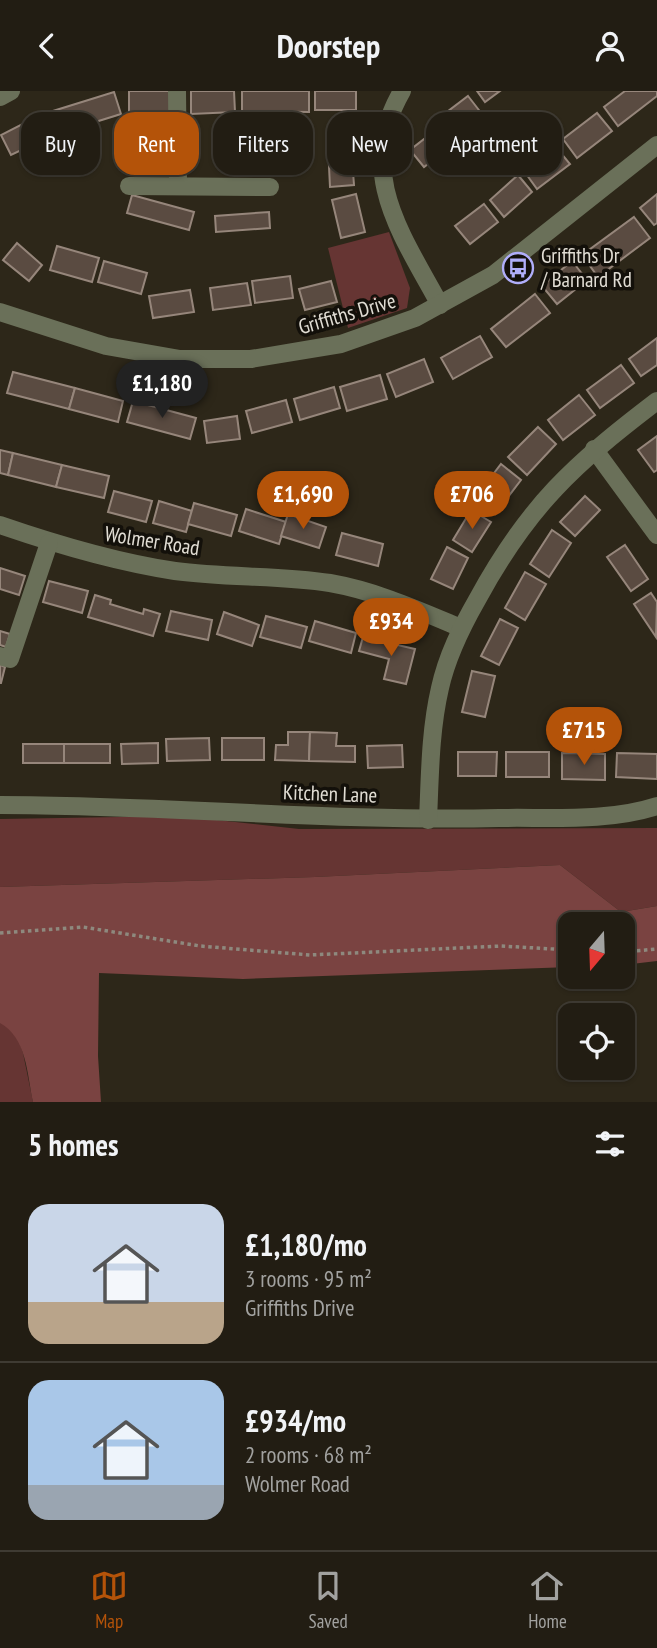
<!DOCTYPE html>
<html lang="en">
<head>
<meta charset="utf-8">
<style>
	body { margin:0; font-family:"PT Sans Narrow",sans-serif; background:#2a261c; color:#f1f3f6; height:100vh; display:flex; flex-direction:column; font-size:26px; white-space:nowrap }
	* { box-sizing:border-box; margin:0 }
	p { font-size:23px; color:#a2a2a0 }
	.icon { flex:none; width:38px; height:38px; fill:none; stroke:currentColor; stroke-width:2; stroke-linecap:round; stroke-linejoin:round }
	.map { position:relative; height:1011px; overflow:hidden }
	.panel { display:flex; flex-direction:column; background:#221d13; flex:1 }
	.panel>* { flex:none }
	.banner { position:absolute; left:21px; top:21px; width:616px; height:63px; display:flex; gap:14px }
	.needle { width:46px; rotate:199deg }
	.controls { position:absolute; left:558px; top:821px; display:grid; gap:14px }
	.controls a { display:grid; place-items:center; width:77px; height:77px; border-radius:14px; background:#221d13; box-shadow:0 2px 5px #0004,0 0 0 2px #3f3b33; font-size:35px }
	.price { position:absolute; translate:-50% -60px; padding:0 16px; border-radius:24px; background:#b45309; color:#fff; font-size:23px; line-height:46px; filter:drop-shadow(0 2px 4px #0008) }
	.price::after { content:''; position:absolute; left:50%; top:42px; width:21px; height:16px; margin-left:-10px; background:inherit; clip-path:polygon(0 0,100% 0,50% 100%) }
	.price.on { background:#222; color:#fff }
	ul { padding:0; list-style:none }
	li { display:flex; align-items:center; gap:21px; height:175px; padding:0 28px }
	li+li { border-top:2px solid #3f3b33 }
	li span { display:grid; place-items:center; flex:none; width:196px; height:140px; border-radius:21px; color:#555 }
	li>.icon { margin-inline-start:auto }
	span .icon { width:84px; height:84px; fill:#fffc; stroke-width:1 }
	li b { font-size:30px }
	h2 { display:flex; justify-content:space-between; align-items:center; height:84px; padding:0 28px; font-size:30px }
	.tag { padding:0 24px; border-radius:21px; background:#221d13; box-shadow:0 2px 5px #0004,0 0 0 2px #3f3b33; font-size:24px; line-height:63px }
	.tag.on { background:#b45309; color:#fff }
	header { display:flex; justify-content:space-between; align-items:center; height:91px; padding:0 28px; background:#221d13; font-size:32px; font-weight:600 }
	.tabs { display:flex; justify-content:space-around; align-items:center; height:98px; border-top:2px solid #3f3b33; background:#221d13; font-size:19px; color:#a2a2a0 }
	.tabs a { display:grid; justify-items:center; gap:4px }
	.tabs .on { color:#b45309 }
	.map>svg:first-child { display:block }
	.green { fill:#663533 }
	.forest { fill:#7a4341 }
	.building { fill:#5a4b41; stroke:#96867b; stroke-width:2 }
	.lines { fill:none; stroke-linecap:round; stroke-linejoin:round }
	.path { stroke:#8e897e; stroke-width:3.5; stroke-dasharray:3.5 3.5; stroke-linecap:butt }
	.minor { stroke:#6a7059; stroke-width:18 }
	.labels { text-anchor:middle; stroke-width:7; stroke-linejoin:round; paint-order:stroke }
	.poi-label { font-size:21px; fill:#e1ddd4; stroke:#13100a; text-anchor:start }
	.street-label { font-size:21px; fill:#e1ddd4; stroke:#13100a }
</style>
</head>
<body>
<header><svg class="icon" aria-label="back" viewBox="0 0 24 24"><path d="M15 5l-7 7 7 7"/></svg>Doorstep<svg class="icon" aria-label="person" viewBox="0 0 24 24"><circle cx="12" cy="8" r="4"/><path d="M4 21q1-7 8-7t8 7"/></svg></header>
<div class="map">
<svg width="657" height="1011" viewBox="0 0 657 1011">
	<rect width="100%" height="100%" fill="#2d2719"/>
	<g class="green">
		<path d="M389,141L410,197L407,217L348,237L328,157Z"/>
		<path d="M180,725L299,738L657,737V815L621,821L560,774L315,786L0,796V728Z"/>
		<path d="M0,892L23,962L33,1011H0Z"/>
	</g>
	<path class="forest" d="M560,774L621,821L657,815V870L623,874V833H570V876L243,888L99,882L98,965L101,1011H33C27,983 27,947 0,932V796L315,786Z"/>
	<g class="building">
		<rect x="129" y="0" width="41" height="21"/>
		<path d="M191,0H234L235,21L191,23Z"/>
		<path d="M242,0H309V21L242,20Z"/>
		<rect x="315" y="0" width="41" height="19"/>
		<path d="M477,0H500L485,11Z"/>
		<path d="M625,0H657V5L618,35L604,16Z"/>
		<path d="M114,1L121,23L60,42L53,20Z"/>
		<path d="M468,5L482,23L453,46L439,27Z"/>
		<path d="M597,22L612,40L577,67L563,48Z"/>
		<path d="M40,24L51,45L11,64L1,44Z"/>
		<path d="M437,38L451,55L424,76L410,59Z"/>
		<path d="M351,54L354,94L330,96L328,55Z"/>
		<path d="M555,55L570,73L537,98L524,80Z"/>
		<path d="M518,84L532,101L504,126L490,109Z"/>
		<path d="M356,103L365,141L341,147L332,109Z"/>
		<path d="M657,103V132L654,134L640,117Z"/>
		<path d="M132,104L194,121L189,139L127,122Z"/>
		<path d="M484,113L498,131L470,153L455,135Z"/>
		<path d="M269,121L270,137L216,141L215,125Z"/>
		<path d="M634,126L650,147L598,186L582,164Z"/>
		<path d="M17,152L42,174L29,190L3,169Z"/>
		<path d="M57,155L99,167L92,191L50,179Z"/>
		<path d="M104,170L147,182L141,203L98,191Z"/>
		<path d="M572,170L587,189L557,213L542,195Z"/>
		<path d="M290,185L293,207L255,212L252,190Z"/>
		<path d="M331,190L337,211L305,219L299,198Z"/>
		<path d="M247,192L251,214L213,219L210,197Z"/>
		<path d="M190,199L194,221L153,227L149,205Z"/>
		<path d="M535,203L550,222L506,256L491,238Z"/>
		<path d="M480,245L492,266L453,288L441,267Z"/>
		<path d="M657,247V274L641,285L629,268Z"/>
		<path d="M424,268L433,291L396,306L387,283Z"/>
		<path d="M621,274L634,292L600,317L587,299Z"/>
		<path d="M13,281L75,297L69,318L7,302Z"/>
		<path d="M380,284L387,308L347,320L340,296Z"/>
		<path d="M334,296L340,317L300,329L294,308Z"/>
		<path d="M75,297L123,310L118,331L69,318Z"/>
		<path d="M579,304L595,324L563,349L548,329Z"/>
		<path d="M286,309L292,331L252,342L246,320Z"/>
		<path d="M133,310L196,327L190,348L127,331Z"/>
		<path d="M237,325L240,348L207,352L204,330Z"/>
		<path d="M538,336L556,353L527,384L508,366Z"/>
		<path d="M657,345V379L654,381L638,359Z"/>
		<path d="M0,359L13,362L8,384L0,382Z"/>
		<path d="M13,362L62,374L56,396L8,384Z"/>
		<path d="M501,373L521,389L495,423L475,407Z"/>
		<path d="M62,374L109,385L104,407L56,396Z"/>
		<path d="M114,400L152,410L146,431L108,421Z"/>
		<path d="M585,405L600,419L575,445L560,431Z"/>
		<path d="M159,410L192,420L186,441L153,432Z"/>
		<path d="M194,412L237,424L231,445L188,433Z"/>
		<path d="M246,418L286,431L279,453L239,440Z"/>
		<path d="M471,419L491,431L472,461L453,449Z"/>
		<path d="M288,423L326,436L319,457L281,445Z"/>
		<path d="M552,439L571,452L549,486L530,473Z"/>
		<path d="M342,442L383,453L378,475L336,464Z"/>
		<path d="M625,454L648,488L631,500L607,466Z"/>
		<path d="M447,456L468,467L453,498L431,488Z"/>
		<path d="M0,477L25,485L19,504L0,498Z"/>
		<path d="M525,481L546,493L525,529L505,517Z"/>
		<path d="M49,490L88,500L82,522L43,511Z"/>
		<path d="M651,502L657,511L656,546L634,513Z"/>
		<path d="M95,504L111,509L110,513L143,523L144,518L160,523L153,545L88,526Z"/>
		<path d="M171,520L212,529L208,549L166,540Z"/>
		<path d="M224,521L259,534L252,555L217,543Z"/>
		<path d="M266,525L307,536L301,557L260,546Z"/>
		<path d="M500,528L518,537L499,574L481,565Z"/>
		<path d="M315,530L356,542L351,562L309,550Z"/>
		<path d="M0,540L10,543L6,556L0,554Z"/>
		<path d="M363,546L415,558L406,593L384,588L389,568L359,560Z"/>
		<path d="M0,574L5,576L1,592H0Z"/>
		<path d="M472,580L495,585L485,626L462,621Z"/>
		<path d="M288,641H310L309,670L275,669L276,654H288Z"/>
		<path d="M310,641L337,642L336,655H355V671L309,670Z"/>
		<path d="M209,647L210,669L167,670L166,648Z"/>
		<rect x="222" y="647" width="42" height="22"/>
		<path d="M158,652V672L122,673L121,653Z"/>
		<rect x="23" y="653" width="41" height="19"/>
		<rect x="64" y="653" width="46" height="19"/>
		<path d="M402,654L403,676L368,677L367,655Z"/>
		<path d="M458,661H497L496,685H458Z"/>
		<rect x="506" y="661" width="43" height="25"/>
		<path d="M562,662L605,663V689L562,688Z"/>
		<path d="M617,662L657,663V688L616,686Z"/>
	</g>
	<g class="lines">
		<g class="path">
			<path d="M0,842L83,836L200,855L310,864L501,855L570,859"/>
			<path d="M623,861L657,858"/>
		</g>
		<g class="minor">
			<path d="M177,0L178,93"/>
			<path d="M402,0C355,81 401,142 440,214"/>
			<path d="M0,6L11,0"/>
			<path d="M129,95L270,96"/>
			<path d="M0,221L106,255L180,268H251L341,253L415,227L493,184L657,54"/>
			<path d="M594,358L657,444"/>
			<path d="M0,434C58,454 115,471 175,480C227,487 279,484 330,492C376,500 418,519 461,537"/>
			<path d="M0,565L10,568L49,452"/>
			<path d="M0,714C166,714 332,731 499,727C550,726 608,731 657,715"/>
			<path d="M428,729C430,685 430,640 440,597C447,565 461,537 477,509C528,415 573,374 657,310"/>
		</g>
	</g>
	<defs>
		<g id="bus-ring" transform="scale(1.575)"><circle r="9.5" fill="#13100a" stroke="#b0aefa" stroke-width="1.5"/><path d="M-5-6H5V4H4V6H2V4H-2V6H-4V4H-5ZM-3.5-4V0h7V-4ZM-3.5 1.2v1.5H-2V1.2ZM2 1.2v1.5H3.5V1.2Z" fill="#b0aefa"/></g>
	</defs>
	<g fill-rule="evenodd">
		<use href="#bus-ring" x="518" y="177"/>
	</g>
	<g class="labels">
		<g class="poi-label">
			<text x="541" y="172">Griffiths Dr<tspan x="541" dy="24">/ Barnard Rd</tspan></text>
		</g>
		<g class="street-label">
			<text transform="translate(347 223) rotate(-16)" y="7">Griffiths Drive</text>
			<text transform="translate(152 450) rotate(9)" y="7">Wolmer Road</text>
			<text transform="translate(330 703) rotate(2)" y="7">Kitchen Lane</text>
		</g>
	</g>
</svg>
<div class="controls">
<a><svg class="needle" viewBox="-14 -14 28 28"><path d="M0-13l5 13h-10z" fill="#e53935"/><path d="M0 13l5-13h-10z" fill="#a2a2a0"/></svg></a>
<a><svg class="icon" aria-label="locate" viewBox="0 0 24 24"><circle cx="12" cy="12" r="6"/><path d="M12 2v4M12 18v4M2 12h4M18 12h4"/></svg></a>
</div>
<b class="price on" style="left:162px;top:329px">£1,180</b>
<b class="price" style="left:303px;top:440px">£1,690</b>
<b class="price" style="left:472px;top:440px">£706</b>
<b class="price" style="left:391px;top:567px">£934</b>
<b class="price" style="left:584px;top:676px">£715</b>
<div class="banner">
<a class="tag">Buy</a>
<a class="tag on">Rent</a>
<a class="tag">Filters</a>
<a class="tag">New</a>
<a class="tag">Apartment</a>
</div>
</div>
<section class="panel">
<h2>5 homes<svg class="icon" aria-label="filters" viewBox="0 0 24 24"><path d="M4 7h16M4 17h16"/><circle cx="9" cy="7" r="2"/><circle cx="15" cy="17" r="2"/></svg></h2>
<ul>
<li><span style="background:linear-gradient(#c9d6e8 70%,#b9a48a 0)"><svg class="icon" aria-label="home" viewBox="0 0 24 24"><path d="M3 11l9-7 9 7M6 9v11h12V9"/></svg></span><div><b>£1,180/mo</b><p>3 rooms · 95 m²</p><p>Griffiths Drive</p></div></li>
<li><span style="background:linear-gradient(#a9c7e8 75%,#9aa5b1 0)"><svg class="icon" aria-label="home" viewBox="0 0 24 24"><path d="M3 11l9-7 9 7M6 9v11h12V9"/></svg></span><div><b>£934/mo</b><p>2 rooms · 68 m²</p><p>Wolmer Road</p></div></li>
</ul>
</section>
<nav class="tabs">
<a class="on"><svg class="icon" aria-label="map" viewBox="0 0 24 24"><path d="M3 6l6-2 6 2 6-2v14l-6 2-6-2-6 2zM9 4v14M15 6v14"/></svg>Map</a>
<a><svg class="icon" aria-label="saved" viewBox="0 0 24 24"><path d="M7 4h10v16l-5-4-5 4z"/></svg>Saved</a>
<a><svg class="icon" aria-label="home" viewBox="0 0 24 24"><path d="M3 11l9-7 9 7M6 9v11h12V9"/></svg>Home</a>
</nav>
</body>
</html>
